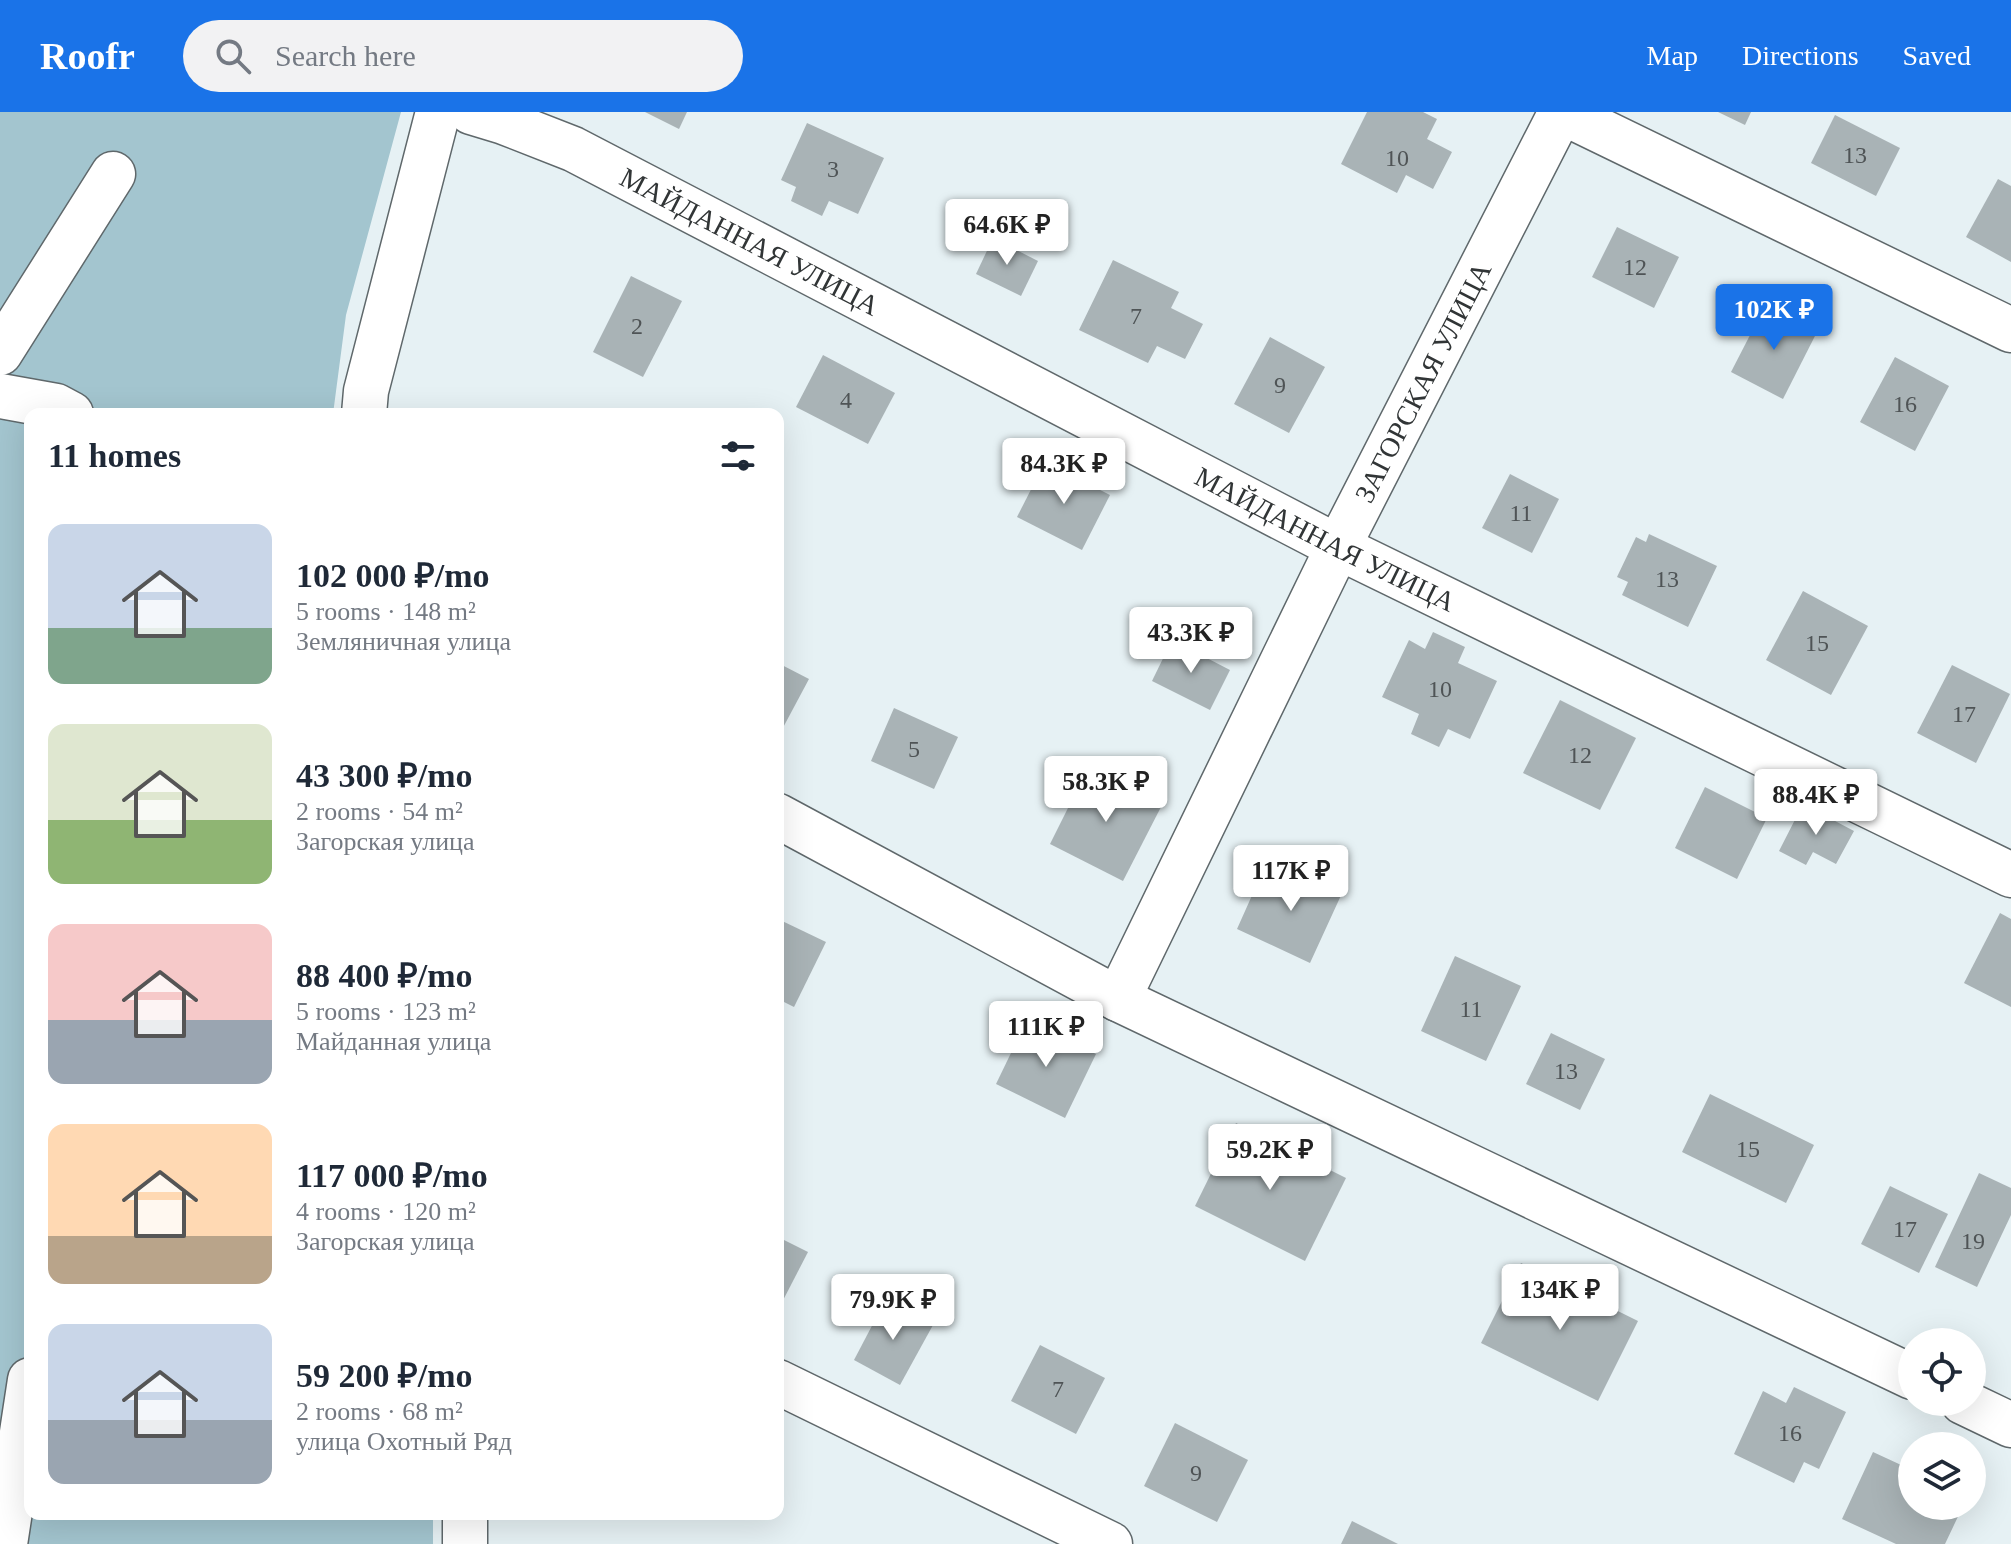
<!DOCTYPE html>
<html lang="en">
<head>
<meta charset="utf-8">
<style>
	body { margin:0; font-family:Georgia,serif; background:#f2f2f3; color:#1f2937; height:100vh; display:flex; flex-direction:column; font-size:30px; white-space:nowrap }
	* { box-sizing:border-box; margin:0 }
	p { font-size:26px; color:#747a83 }
	.icon { flex:none; width:44px; height:44px; fill:none; stroke:currentColor; stroke-width:2; stroke-linecap:round; stroke-linejoin:round }
	.map { position:relative; flex:1; overflow:hidden }
	.drawer { position:absolute; left:24px; top:296px; width:760px; height:1112px; display:flex; flex-direction:column; background:#fff; border-radius:16px; box-shadow:0 8px 32px #0002 }
	.drawer>* { flex:none }
	.controls { position:absolute; left:1898px; top:1216px; display:grid; gap:16px }
	.controls a { display:grid; place-items:center; width:88px; height:88px; border-radius:50%; background:#fff; box-shadow:0 8px 32px #0002; font-size:40px }
	.price { position:absolute; translate:-50% -68px; padding:0 18px; border-radius:8px; background:#fff; color:#222; font-size:26px; line-height:52px; filter:drop-shadow(0 2px 4px #0008) }
	.price::after { content:''; position:absolute; left:50%; top:48px; width:24px; height:18px; margin-left:-12px; background:inherit; clip-path:polygon(0 0,100% 0,50% 100%) }
	.price.active { background:#1a73e8; color:#fff }
	ul { padding:0; list-style:none }
	li { display:flex; align-items:center; gap:24px; height:200px; padding:0 24px }
	li span { display:grid; place-items:center; flex:none; width:224px; height:160px; border-radius:16px; color:#555 }
	li>.icon { margin-inline-start:auto }
	span .icon { width:96px; height:96px; fill:#fffc; stroke-width:1 }
	li b { font-size:34px }
	h2 { display:flex; justify-content:space-between; align-items:center; height:96px; padding:0 24px; font-size:34px }
	header { display:flex; align-items:center; gap:48px; box-sizing:border-box; height:112px; padding:0 40px; background:#1a73e8; color:#fff }
	header strong { font-size:38px }
	nav { display:flex; gap:44px; margin-inline-start:auto; font-size:28px }
	.search { width:560px; height:72px; background:#f2f2f3; display:flex; align-items:center; gap:20px; box-sizing:border-box; padding:0 28px; border-radius:44px; color:#747a83; font-size:30px }
	.map>svg:first-child { display:block }
	.green { fill:#a3c5cf }
	.building { fill:#a9b3b6 }
	.lines { fill:none; stroke-linecap:round; stroke-linejoin:round }
	.minor-casing { stroke:#5f686b; stroke-width:47 }
	.minor { stroke:#fff; stroke-width:44 }
	.labels { text-anchor:middle; stroke-width:6; stroke-linejoin:round; paint-order:stroke }
	.number-label { font-size:24px; fill:#4f5456 }
	.street-label { font-size:28px; fill:#313536; stroke:#e6f1f4 }
</style>
</head>
<body>
<header>
<strong>Roofr</strong>
<div class="search"><svg class="icon" aria-label="search" viewBox="0 0 24 24"><circle cx="10" cy="10" r="6"/><path d="M15 15l6 6"/></svg>Search here</div>
<nav><a>Map</a><a>Directions</a><a>Saved</a></nav>
</header>
<div class="map">
<svg width="2011" height="1432" viewBox="0 0 2011 1432">
	<rect width="100%" height="100%" fill="#e6f1f4"/>
	<path class="green" d="M0,0H401L346,203L333,302H30V1402H433V1432H0Z"/>
	<g class="building">
		<path d="M645,0H687L679,17Z"/>
		<path d="M1367,0H1423L1437,7L1427,27L1452,40L1433,77L1406,63L1397,81L1341,52Z"/>
		<path d="M1718,0H1751L1745,13Z"/>
		<path d="M1835,3L1900,36L1876,84L1811,51Z"/>
		<path d="M807,11L884,46L858,102L829,89L822,104L791,89L796,75L781,68Z"/>
		<path d="M1998,67L2011,74V150L1966,125Z"/>
		<path d="M1617,115L1679,145L1654,196L1592,165Z"/>
		<path d="M993,126L1038,149L1021,184L976,162Z"/>
		<path d="M1113,148L1179,180L1171,196L1203,212L1185,247L1157,234L1148,251L1079,218Z"/>
		<path d="M631,164L682,189L643,265L593,240Z"/>
		<path d="M1765,194L1817,220L1783,287L1731,260Z"/>
		<path d="M1270,225L1325,255L1289,321L1234,292Z"/>
		<path d="M823,243L895,281L868,332L796,295Z"/>
		<path d="M1895,245L1949,274L1915,339L1860,310Z"/>
		<path d="M1045,350L1110,383L1082,438L1017,405Z"/>
		<path d="M1510,362L1559,387L1532,441L1482,416Z"/>
		<path d="M1649,422L1717,454L1688,515L1622,483L1628,470L1617,465L1636,425L1646,430Z"/>
		<path d="M1803,479L1868,514L1831,583L1766,548Z"/>
		<path d="M1433,520L1465,535L1458,551L1497,569L1470,627L1448,617L1439,635L1411,622L1419,602L1382,585L1409,528L1425,537Z"/>
		<path d="M1172,528L1230,558L1210,598L1152,569Z"/>
		<path d="M778,551L809,567L778,625Z"/>
		<path d="M1952,553L2010,582L1976,651L1917,621Z"/>
		<path d="M1560,588L1636,626L1600,698L1523,661Z"/>
		<path d="M894,596L958,625L934,677L871,649Z"/>
		<path d="M1088,656L1162,693L1123,769L1050,732Z"/>
		<path d="M1705,675L1767,706L1737,767L1675,736Z"/>
		<path d="M1803,692L1854,719L1836,752L1813,740L1806,753L1779,739Z"/>
		<path d="M1285,753L1343,779L1310,851L1237,817L1258,770L1274,777Z"/>
		<path d="M2000,801L2011,807V895L1964,871Z"/>
		<path d="M778,807L826,830L794,895L778,887Z"/>
		<path d="M1455,844L1521,874L1486,949L1421,919Z"/>
		<path d="M1027,908L1096,942L1065,1006L996,972Z"/>
		<path d="M1551,921L1605,947L1580,998L1526,972Z"/>
		<path d="M1710,982L1814,1033L1786,1091L1682,1040Z"/>
		<path d="M1236,1011L1346,1066L1305,1149L1195,1094Z"/>
		<path d="M1979,1061L2011,1076V1103L1977,1175L1935,1155Z"/>
		<path d="M1890,1074L1948,1102L1919,1161L1861,1132Z"/>
		<path d="M778,1125L808,1140L778,1198Z"/>
		<path d="M1521,1151L1638,1209L1598,1289L1481,1231Z"/>
		<path d="M886,1187L933,1213L900,1273L854,1248Z"/>
		<path d="M1040,1233L1105,1266L1076,1322L1011,1289Z"/>
		<path d="M1794,1275L1846,1300L1819,1357L1804,1350L1794,1371L1734,1342L1763,1279L1786,1291Z"/>
		<path d="M1175,1311L1248,1348L1217,1410L1144,1374Z"/>
		<path d="M1873,1340L1912,1358V1394H1963L1945,1432H1896L1842,1407Z"/>
		<path d="M1352,1409L1398,1432H1341Z"/>
	</g>
	<g class="lines">
		<g class="minor-casing">
			<g id="minor">
				<path id="s1" d="M471,0L504,10L573,37L1338,435L2011,763"/>
				<path d="M1562,0L2011,218"/>
				<path d="M0,241L113,62"/>
				<path d="M0,284L56,294L71,302"/>
				<path d="M364,302L366,279L438,0"/>
				<path d="M778,704L1118,887L1912,1265"/>
				<path id="s2" d="M1118,887L1338,435L1561,0"/>
				<path d="M778,1270L1110,1432"/>
				<path d="M1963,1290L2011,1313"/>
				<path d="M465,1402V1432"/>
				<path d="M5,1432L30,1268"/>
			</g>
		</g>
		<use href="#minor" class="minor"/>
	</g>
	<g class="labels">
		<g class="number-label">
			<text x="1855" y="51">13</text>
			<text x="1397" y="54">10</text>
			<text x="833" y="65">3</text>
			<text x="1635" y="163">12</text>
			<text x="1136" y="212">7</text>
			<text x="637" y="222">2</text>
			<text x="1280" y="281">9</text>
			<text x="846" y="296">4</text>
			<text x="1905" y="300">16</text>
			<text x="1521" y="409">11</text>
			<text x="1667" y="475">13</text>
			<text x="1817" y="539">15</text>
			<text x="1440" y="585">10</text>
			<text x="1964" y="610">17</text>
			<text x="914" y="645">5</text>
			<text x="1580" y="651">12</text>
			<text x="1471" y="905">11</text>
			<text x="1566" y="967">13</text>
			<text x="1748" y="1045">15</text>
			<text x="1905" y="1125">17</text>
			<text x="1973" y="1137">19</text>
			<text x="1058" y="1285">7</text>
			<text x="1790" y="1329">16</text>
			<text x="1196" y="1369">9</text>
		</g>
		<g class="street-label">
			<text dy="10" stroke="none"><textPath href="#s1" startOffset="308">МАЙДАННАЯ УЛИЦА</textPath></text>
			<text dy="10" stroke="none"><textPath href="#s2" startOffset="688">ЗАГОРСКАЯ УЛИЦА</textPath></text>
			<text dy="10" stroke="none"><textPath href="#s1" startOffset="956">МАЙДАННАЯ УЛИЦА</textPath></text>
		</g>
	</g>
</svg>
<div class="controls">
<a><svg class="icon" aria-label="locate" viewBox="0 0 24 24"><circle cx="12" cy="12" r="6"/><path d="M12 2v4M12 18v4M2 12h4M18 12h4"/></svg></a>
<a><svg class="icon" aria-label="layers" viewBox="0 0 24 24"><path d="M12 4l9 5-9 5-9-5zM3 14l9 5 9-5"/></svg></a>
</div>
<b class="price" style="left:1007px;top:155px">64.6K ₽</b>
<b class="price active" style="left:1774px;top:240px">102K ₽</b>
<b class="price" style="left:1064px;top:394px">84.3K ₽</b>
<b class="price" style="left:1191px;top:563px">43.3K ₽</b>
<b class="price" style="left:1106px;top:712px">58.3K ₽</b>
<b class="price" style="left:1816px;top:725px">88.4K ₽</b>
<b class="price" style="left:1291px;top:801px">117K ₽</b>
<b class="price" style="left:1046px;top:957px">111K ₽</b>
<b class="price" style="left:1270px;top:1080px">59.2K ₽</b>
<b class="price" style="left:1560px;top:1220px">134K ₽</b>
<b class="price" style="left:893px;top:1230px">79.9K ₽</b>
<section class="drawer">
<h2>11 homes<svg class="icon" aria-label="filters" viewBox="0 0 24 24"><path d="M4 7h16M4 17h16"/><circle cx="9" cy="7" r="2"/><circle cx="15" cy="17" r="2"/></svg></h2>
<ul>
<li><span style="background:linear-gradient(#c9d6e8 65%,#7fa58c 0)"><svg class="icon" aria-label="home" viewBox="0 0 24 24"><path d="M3 11l9-7 9 7M6 9v11h12V9"/></svg></span><div><b>102 000 ₽/mo</b><p>5 rooms · 148 m²</p><p>Земляничная улица</p></div></li>
<li><span style="background:linear-gradient(#dfe7d0 60%,#8fb573 0)"><svg class="icon" aria-label="home" viewBox="0 0 24 24"><path d="M3 11l9-7 9 7M6 9v11h12V9"/></svg></span><div><b>43 300 ₽/mo</b><p>2 rooms · 54 m²</p><p>Загорская улица</p></div></li>
<li><span style="background:linear-gradient(#f6c9c9 60%,#9aa5b1 0)"><svg class="icon" aria-label="home" viewBox="0 0 24 24"><path d="M3 11l9-7 9 7M6 9v11h12V9"/></svg></span><div><b>88 400 ₽/mo</b><p>5 rooms · 123 m²</p><p>Майданная улица</p></div></li>
<li><span style="background:linear-gradient(#ffd9b3 70%,#b9a48a 0)"><svg class="icon" aria-label="home" viewBox="0 0 24 24"><path d="M3 11l9-7 9 7M6 9v11h12V9"/></svg></span><div><b>117 000 ₽/mo</b><p>4 rooms · 120 m²</p><p>Загорская улица</p></div></li>
<li><span style="background:linear-gradient(#c9d6e8 60%,#9aa5b1 0)"><svg class="icon" aria-label="home" viewBox="0 0 24 24"><path d="M3 11l9-7 9 7M6 9v11h12V9"/></svg></span><div><b>59 200 ₽/mo</b><p>2 rooms · 68 m²</p><p>улица Охотный Ряд</p></div></li>
</ul>
</section>
</div>
</body>
</html>
